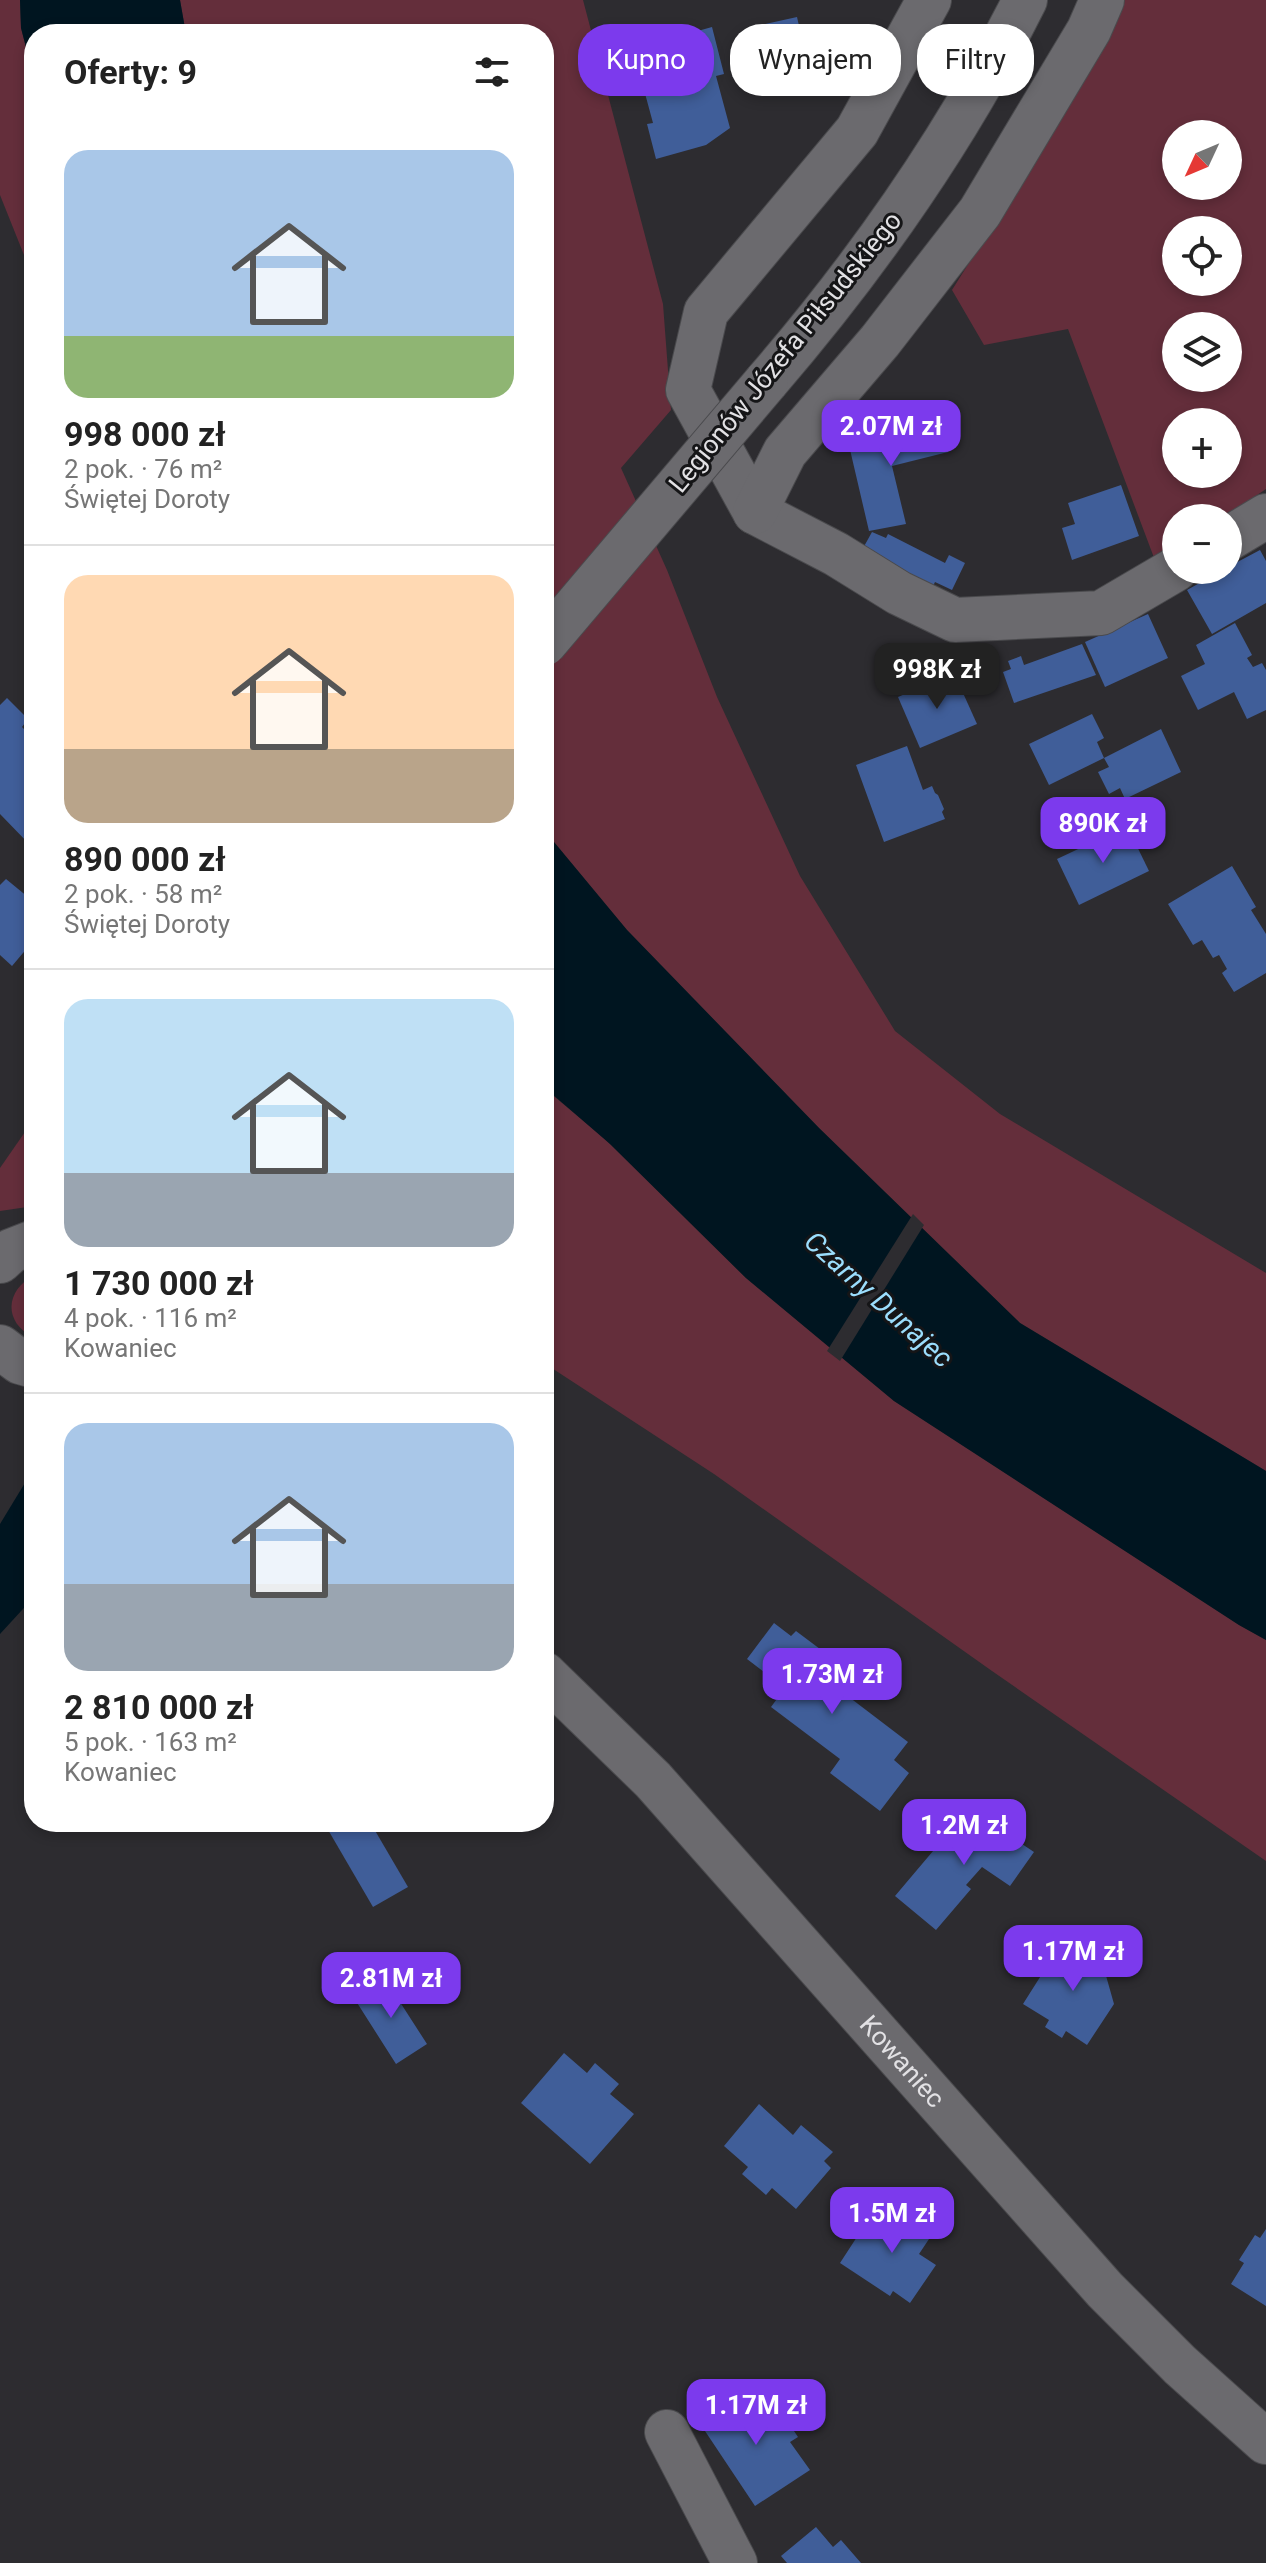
<!DOCTYPE html>
<html lang="pl">
<head>
<meta charset="utf-8">
<style>
	body { margin:0; font-family:Roboto,sans-serif; background:#f2f2f2; color:#222; height:100vh; display:flex; flex-direction:column; font-size:30px; white-space:nowrap }
	* { box-sizing:border-box; margin:0 }
	p { font-size:26px; color:#767676 }
	.icon { flex:none; width:44px; height:44px; fill:none; stroke:currentColor; stroke-width:2; stroke-linecap:round; stroke-linejoin:round }
	.map { position:relative; flex:1; overflow:hidden }
	.panel { position:absolute; left:24px; top:24px; width:530px; height:1808px; display:flex; flex-direction:column; background:#fff; border-radius:32px; box-shadow:0 4px 12px #0003 }
	.panel>* { flex:none }
	.guide { position:absolute; left:578px; top:24px; width:568px; height:72px; display:flex; gap:16px }
	.needle { width:52px; rotate:226deg }
	.tools { position:absolute; left:1162px; top:120px; display:grid; gap:16px }
	.tools a { display:grid; place-items:center; width:80px; height:80px; border-radius:50%; background:#fff; box-shadow:0 4px 12px #0003; font-size:40px }
	.price { position:absolute; translate:-50% -68px; padding:0 18px; border-radius:16px; background:#7c3aed; color:#fff; font-size:26px; line-height:52px; filter:drop-shadow(0 2px 4px #0008) }
	.price::after { content:''; position:absolute; left:50%; top:48px; width:24px; height:18px; margin-left:-12px; background:inherit; clip-path:polygon(0 0,100% 0,50% 100%) }
	.price.active { background:#222; color:#fff }
	ul { padding:0; list-style:none }
	li { display:grid; align-content:center; gap:16px; height:424px; padding:0 40px }
	li+li { border-top:2px solid #e0e0e0 }
	li span { display:grid; place-items:center; height:248px; border-radius:24px; color:#555 }
	li>.icon { margin-inline-start:auto }
	span .icon { width:144px; height:144px; fill:#fffc; stroke-width:1 }
	li b { font-size:34px }
	h2 { display:flex; justify-content:space-between; align-items:center; height:96px; padding:0 40px; font-size:34px }
	.chip { padding:0 28px; border-radius:32px; background:#fff; box-shadow:0 4px 12px #0003; font-size:28px; line-height:72px }
	.chip.active { background:#7c3aed; color:#fff }
	.map>svg:first-child { display:block }
	.green { fill:#642e3b; fill-rule:evenodd }
	.water { fill:#001520 }
	.pier { fill:#2d2c30 }
	.building { fill:#405e99 }
	.lines { fill:none; stroke-linecap:round; stroke-linejoin:round }
	.minor-casing { stroke:#4a4a4d; stroke-width:46 }
	.minor { stroke:#6b6a6e; stroke-width:44 }
	.minor-bridge-casing { stroke:#4a4a4d; stroke-width:46; stroke-linecap:butt }
	.minor-bridge { stroke:#6b6a6e; stroke-width:44 }
	.labels { text-anchor:middle; stroke-width:6; stroke-linejoin:round; paint-order:stroke }
	.street-label { font-size:26px; fill:#e2e1e4; stroke:#151517 }
	.water-label { font-size:28px; font-style:italic; fill:#9bddfc; stroke:#151517 }
</style>
</head>
<body>
<div class="map">
<svg width="1266" height="2563" viewBox="0 0 1266 2563">
	<rect width="100%" height="100%" fill="#2d2c30"/>
	<g class="green">
		<path d="M0,0H20L21,28L34,78V280L0,195Z"/>
		<path d="M180,0H583L663,304L671,410L621,468L667,570L717,697L800,876L895,1031L1000,1114L1266,1273V1471L1020,1323L819,1128L627,930L544,830V34H186Z"/>
		<path d="M1123,0H1266V489L1223,518H1176V549L1156,563L1068,329L984,345L952,290L1064,112ZM1176,134H1228V186H1176ZM1176,230H1228V282H1176ZM1176,326H1228V378H1176ZM1176,422H1228V474H1176Z"/>
		<path d="M544,1088L604,1138L746,1278L894,1401L1239,1625L1266,1640V1861L992,1671L714,1474L544,1363Z"/>
		<path d="M34,1119V1206L0,1211V1168Z"/>
		<path d="M34,1275V1338C3,1322 5,1291 34,1275Z"/>
	</g>
	<g class="water">
		<path d="M20,0H180L186,34H34V78L21,28Z"/>
		<path d="M544,830L627,930L819,1128L1020,1323L1266,1471V1640L1239,1625L894,1401L746,1278L610,1144L544,1087Z"/>
		<path d="M34,1468V1597L0,1634V1524Z"/>
	</g>
	<path class="pier" d="M913,1214L924,1225L840,1361L827,1351Z"/>
	<g class="building">
		<path d="M797,17L812,82L767,92L752,27Z"/>
		<path d="M712,27L724,74L716,76L730,128L706,145L656,159L647,124L653,123L633,49Z"/>
		<path d="M941,420L948,452L892,466L906,524L869,531L848,441Z"/>
		<path d="M1121,485L1139,536L1072,560L1062,528L1075,524L1068,503Z"/>
		<path d="M872,532L886,538L888,534L945,563L949,555L965,563L952,590L935,582L933,586L862,550Z"/>
		<path d="M1260,550L1266,561V603L1212,634L1187,590L1223,570H1228V567Z"/>
		<path d="M1148,614L1168,658L1105,687L1085,642Z"/>
		<path d="M1235,623L1252,655L1247,658L1253,667L1262,663L1266,670V710L1247,719L1234,692L1198,710L1181,676L1205,664L1196,645Z"/>
		<path d="M1082,644L1096,675L1014,703L1003,672L1011,669L1008,661L1021,656L1024,665Z"/>
		<path d="M954,673L977,724L920,748L898,697Z"/>
		<path d="M7,698L28,719L22,727L34,739V843L31,846L0,814V705Z"/>
		<path d="M1092,714L1104,738L1097,742L1104,758L1049,785L1029,744Z"/>
		<path d="M1161,729L1181,772L1125,799L1120,788L1109,794L1098,772L1109,767L1104,758Z"/>
		<path d="M907,746L923,790L932,786L935,793L938,795L944,809L942,812L945,819L884,842L856,765Z"/>
		<path d="M1127,826L1149,871L1079,905L1057,859Z"/>
		<path d="M1232,866L1256,907L1251,910L1266,934V973L1234,992L1222,973L1227,969L1219,955L1213,958L1202,940L1193,945L1168,904Z"/>
		<path d="M6,879L34,902V940L12,966L0,955V885Z"/>
		<path d="M774,1623L791,1636L796,1631L836,1661L824,1678L908,1742L894,1760L909,1773L880,1811L830,1773L840,1759L771,1707L785,1688L747,1659Z"/>
		<path d="M973,1810L990,1821L996,1814L1019,1830L1013,1838L1034,1852L1010,1886L982,1867L966,1885L971,1889L936,1930L895,1896L944,1838L950,1843Z"/>
		<path d="M338,1822H370L408,1887L373,1907L327,1828Z"/>
		<path d="M1066,1936L1101,1958L1114,2004L1087,2045L1066,2031L1062,2038L1045,2027L1049,2020L1023,2004Z"/>
		<path d="M390,1976L402,1996L398,1999L427,2044L396,2064L354,1998Z"/>
		<path d="M564,2053L587,2073L595,2063L619,2084L610,2094L634,2114L590,2164L521,2103Z"/>
		<path d="M759,2104L793,2135L801,2125L833,2152L824,2161L831,2168L796,2209L772,2188L766,2195L742,2174L748,2167L724,2146Z"/>
		<path d="M891,2205L933,2233L919,2254L936,2265L910,2303L893,2291L890,2296L840,2263L866,2223L875,2229Z"/>
		<path d="M1266,2229V2306L1231,2284L1244,2263L1239,2260L1255,2235L1260,2238Z"/>
		<path d="M755,2389L780,2427L788,2422L798,2437L790,2442L810,2470L755,2506L701,2425Z"/>
		<path d="M816,2527L833,2547L841,2540L861,2563H787L781,2556Z"/>
	</g>
	<g class="lines">
		<g class="minor-casing">
			<g id="minor">
				<path d="M929,0L857,131L706,312L688,390L755,512L836,554L899,593L955,620L1101,613L1176,569"/>
				<path d="M766,382C867,265 956,138 1025,0"/>
				<path d="M755,512L785,452L880,341L980,212L1089,30L1102,0"/>
				<path d="M1228,539L1266,516"/>
				<path d="M0,1261L11,1251L34,1242"/>
				<path d="M0,1347L20,1362L34,1366"/>
				<path id="s1" d="M544,1674L653,1780L1105,2290L1180,2365L1266,2442"/>
				<path d="M667,2432L735,2563"/>
			</g>
		</g>
		<use href="#minor" class="minor"/>
		<g class="minor-bridge-casing">
			<path id="minor-bridge" d="M544,644L766,382"/>
		</g>
		<use href="#minor-bridge" class="minor-bridge"/>
	</g>
	<g class="labels">
		<g class="street-label">
			<text transform="translate(785 352) rotate(-51)" y="9">Legionów Józefa Piłsudskiego</text>
			<text dy="9" stroke="none"><textPath href="#s1" startOffset="528">Kowaniec</textPath></text>
		</g>
		<g class="water-label">
			<text transform="translate(879 1299) rotate(42)" y="10">Czarny Dunajec</text>
		</g>
	</g>
</svg>
<div class="tools">
<a><svg class="needle" viewBox="-14 -14 28 28"><path d="M0-13l5 13h-10z" fill="#e53935"/><path d="M0 13l5-13h-10z" fill="#767676"/></svg></a>
<a><svg class="icon" aria-label="locate" viewBox="0 0 24 24"><circle cx="12" cy="12" r="6"/><path d="M12 2v4M12 18v4M2 12h4M18 12h4"/></svg></a>
<a><svg class="icon" aria-label="layers" viewBox="0 0 24 24"><path d="M12 4l9 5-9 5-9-5zM3 14l9 5 9-5"/></svg></a>
<a>+</a>
<a>−</a>
</div>
<b class="price" style="left:891px;top:468px">2.07M zł</b>
<b class="price active" style="left:937px;top:711px">998K zł</b>
<b class="price" style="left:1103px;top:865px">890K zł</b>
<b class="price" style="left:832px;top:1716px">1.73M zł</b>
<b class="price" style="left:964px;top:1867px">1.2M zł</b>
<b class="price" style="left:1073px;top:1993px">1.17M zł</b>
<b class="price" style="left:391px;top:2020px">2.81M zł</b>
<b class="price" style="left:892px;top:2255px">1.5M zł</b>
<b class="price" style="left:756px;top:2447px">1.17M zł</b>
<div class="guide">
<a class="chip active">Kupno</a>
<a class="chip">Wynajem</a>
<a class="chip">Filtry</a>
</div>
<section class="panel">
<h2>Oferty: 9<svg class="icon" aria-label="filters" viewBox="0 0 24 24"><path d="M4 7h16M4 17h16"/><circle cx="9" cy="7" r="2"/><circle cx="15" cy="17" r="2"/></svg></h2>
<ul>
<li><span style="background:linear-gradient(#a9c7e8 75%,#8fb573 0)"><svg class="icon" aria-label="home" viewBox="0 0 24 24"><path d="M3 11l9-7 9 7M6 9v11h12V9"/></svg></span><div><b>998 000 zł</b><p>2 pok. · 76 m²</p><p>Świętej Doroty</p></div></li>
<li><span style="background:linear-gradient(#ffd9b3 70%,#b9a48a 0)"><svg class="icon" aria-label="home" viewBox="0 0 24 24"><path d="M3 11l9-7 9 7M6 9v11h12V9"/></svg></span><div><b>890 000 zł</b><p>2 pok. · 58 m²</p><p>Świętej Doroty</p></div></li>
<li><span style="background:linear-gradient(#bfe0f5 70%,#9aa5b1 0)"><svg class="icon" aria-label="home" viewBox="0 0 24 24"><path d="M3 11l9-7 9 7M6 9v11h12V9"/></svg></span><div><b>1 730 000 zł</b><p>4 pok. · 116 m²</p><p>Kowaniec</p></div></li>
<li><span style="background:linear-gradient(#a9c7e8 65%,#9aa5b1 0)"><svg class="icon" aria-label="home" viewBox="0 0 24 24"><path d="M3 11l9-7 9 7M6 9v11h12V9"/></svg></span><div><b>2 810 000 zł</b><p>5 pok. · 163 m²</p><p>Kowaniec</p></div></li>
</ul>
</section>
</div>
</body>
</html>
